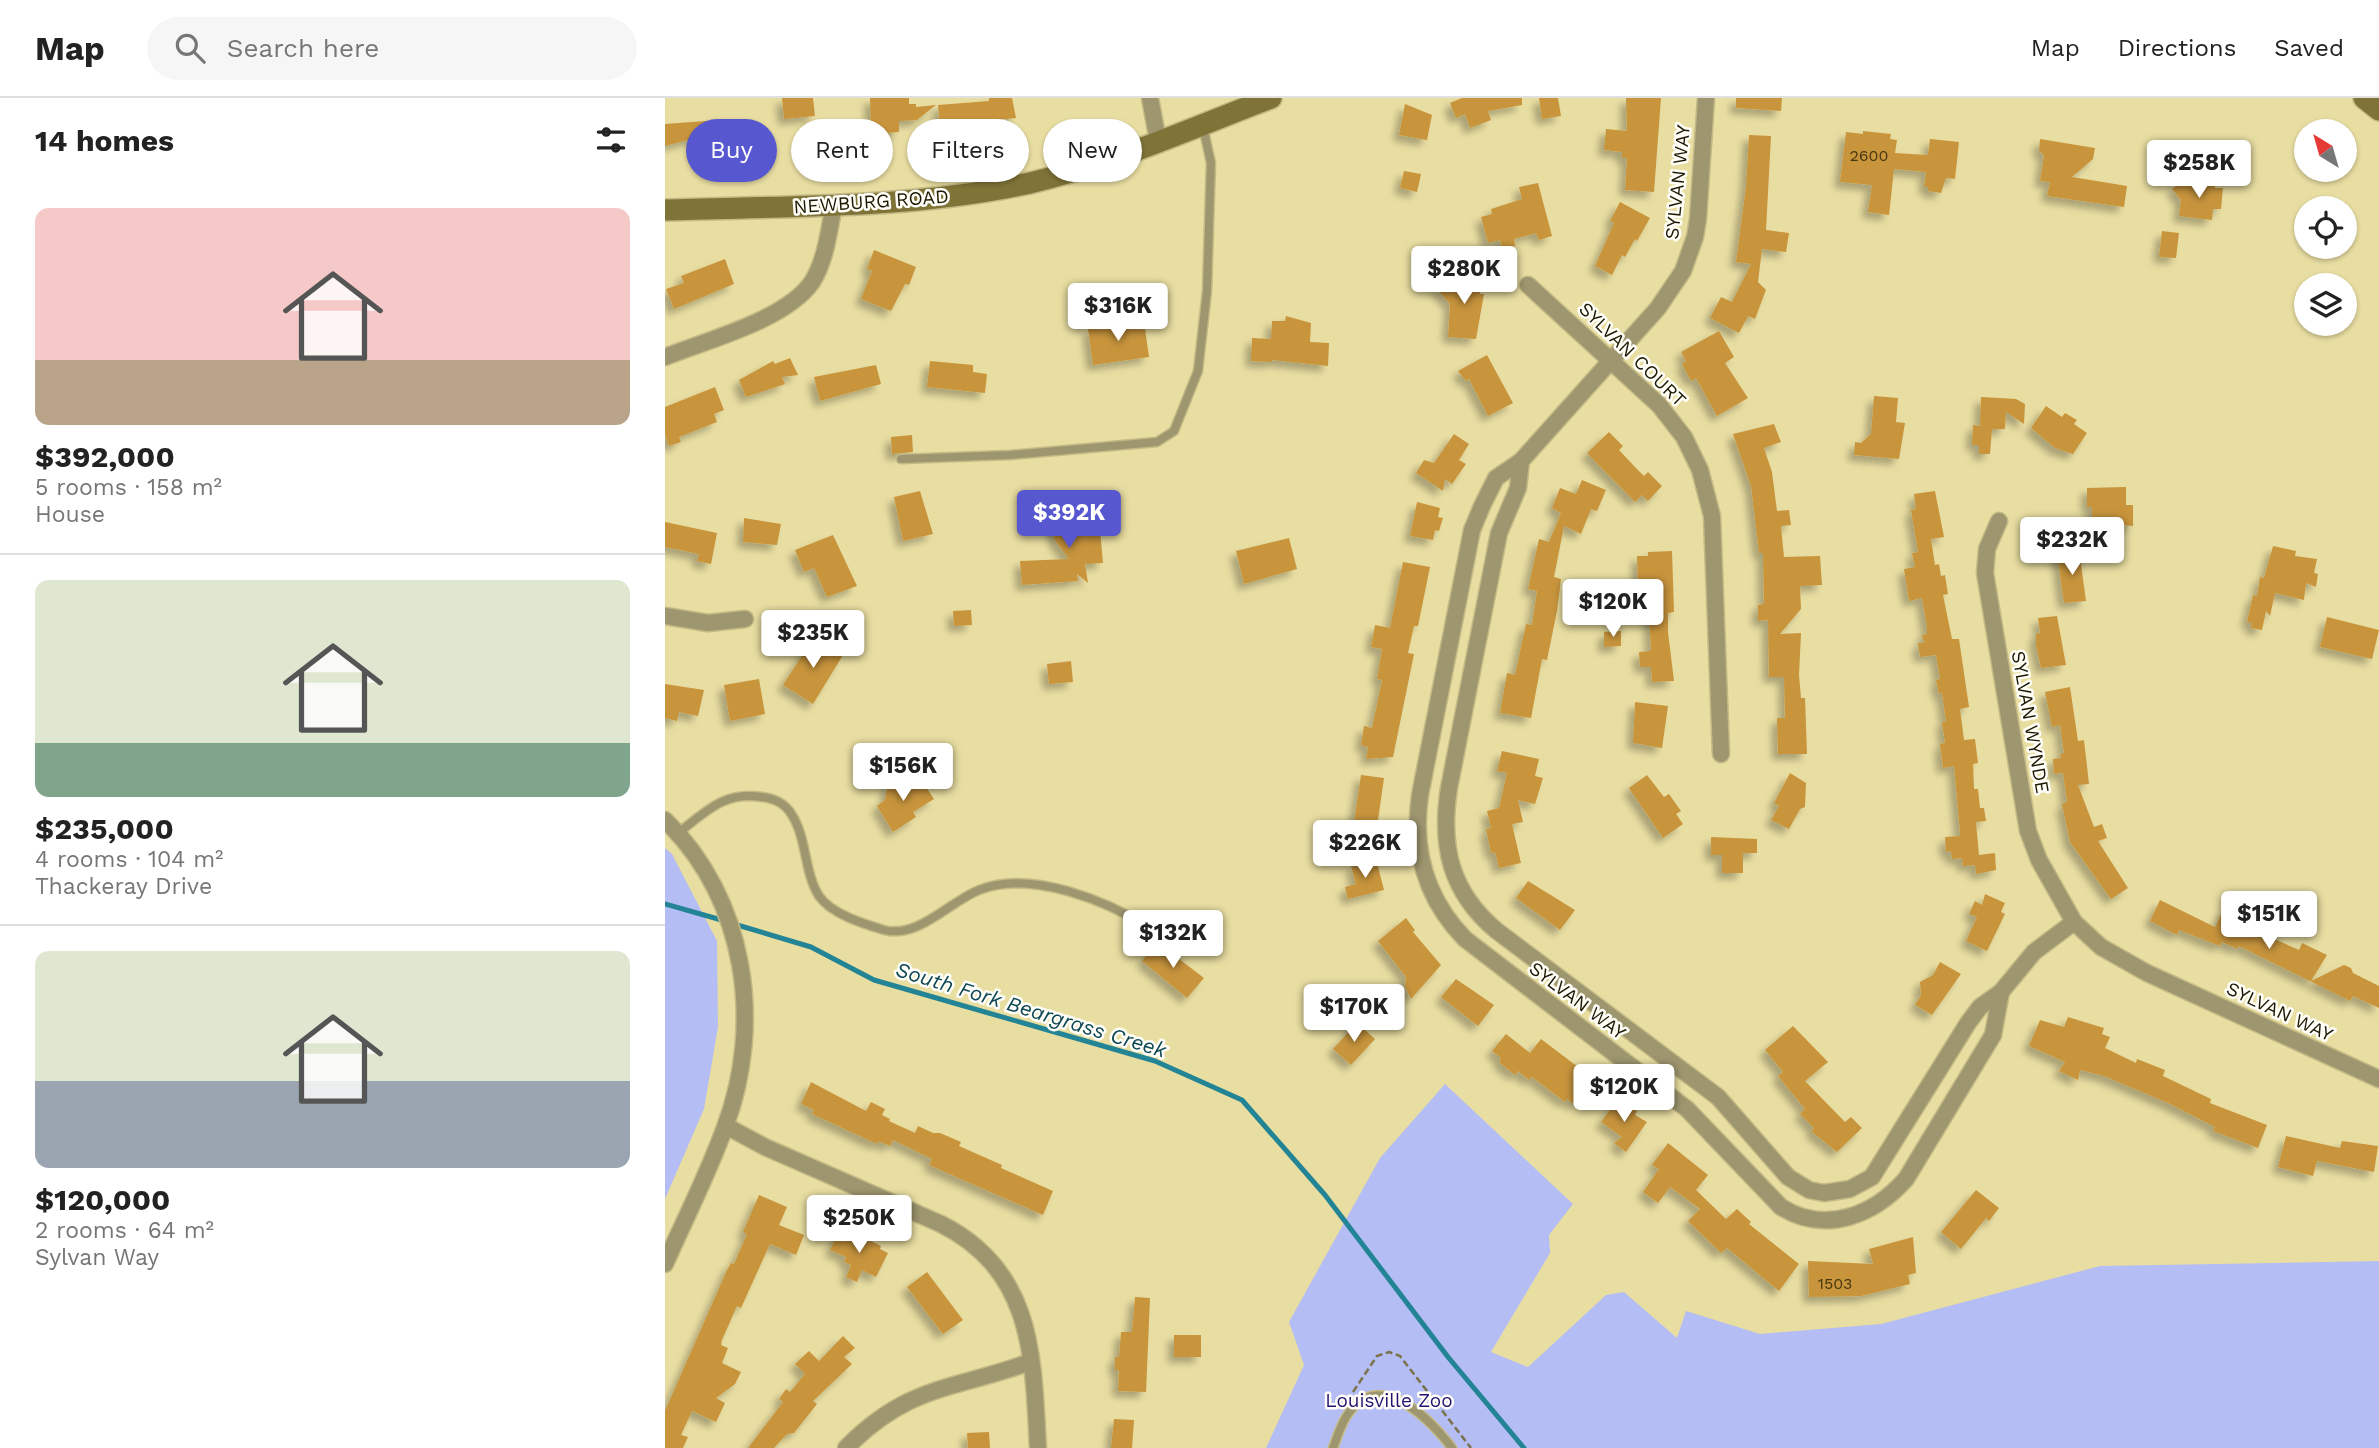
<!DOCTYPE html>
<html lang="en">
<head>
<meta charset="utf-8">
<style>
	body { margin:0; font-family:"Work Sans",sans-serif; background:#f6f6f6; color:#222; height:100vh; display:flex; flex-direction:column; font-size:26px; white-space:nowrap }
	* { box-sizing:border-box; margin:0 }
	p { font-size:23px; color:#767676 }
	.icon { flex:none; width:38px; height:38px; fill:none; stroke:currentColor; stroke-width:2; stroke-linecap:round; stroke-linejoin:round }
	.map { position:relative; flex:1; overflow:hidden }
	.drawer { display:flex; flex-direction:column; background:#fff; width:665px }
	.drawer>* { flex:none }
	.top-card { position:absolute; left:21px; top:21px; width:665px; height:63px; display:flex; gap:14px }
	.needle { width:46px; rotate:323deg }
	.fabs { position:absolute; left:1629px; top:21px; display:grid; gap:14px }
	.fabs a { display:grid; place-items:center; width:63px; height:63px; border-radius:50%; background:#fff; box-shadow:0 2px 5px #0004; font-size:35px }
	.price { position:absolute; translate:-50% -60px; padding:0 16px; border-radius:7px; background:#fff; color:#222; font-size:23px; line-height:46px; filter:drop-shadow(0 2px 4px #0008) }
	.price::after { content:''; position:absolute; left:50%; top:42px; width:21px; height:16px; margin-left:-10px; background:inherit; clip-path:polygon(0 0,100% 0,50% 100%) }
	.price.active { background:#5757cf; color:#fff }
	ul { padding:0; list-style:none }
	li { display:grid; align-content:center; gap:14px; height:371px; padding:0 35px }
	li+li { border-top:2px solid #e0e0e0 }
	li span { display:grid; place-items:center; height:217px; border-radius:14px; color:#555 }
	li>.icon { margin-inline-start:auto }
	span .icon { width:126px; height:126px; fill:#fffc; stroke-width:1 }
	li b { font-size:30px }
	h2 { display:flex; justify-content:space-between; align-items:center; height:84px; padding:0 35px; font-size:30px }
	.chip { padding:0 24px; border-radius:32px; background:#fff; box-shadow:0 2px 5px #0004; font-size:24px; line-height:63px }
	.chip.active { background:#5757cf; color:#fff }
	header { display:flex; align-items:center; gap:42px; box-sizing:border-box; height:98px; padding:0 35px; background:#fff; border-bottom:2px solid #e0e0e0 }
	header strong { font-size:33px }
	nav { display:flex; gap:38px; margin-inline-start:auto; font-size:24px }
	.search { width:490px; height:63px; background:#f6f6f6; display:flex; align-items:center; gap:18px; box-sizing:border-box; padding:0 24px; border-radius:38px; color:#767676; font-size:26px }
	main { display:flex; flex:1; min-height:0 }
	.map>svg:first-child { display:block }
	.green { fill:#b5bdf5 }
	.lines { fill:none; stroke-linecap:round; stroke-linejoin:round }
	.stream { stroke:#228494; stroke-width:5 }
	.building { fill:#c8953c; filter:url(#shadow) }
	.lane-casing { stroke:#c4ba85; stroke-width:11 }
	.street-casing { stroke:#c4ba85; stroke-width:19 }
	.secondary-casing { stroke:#c4ba85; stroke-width:24 }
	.path { stroke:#7a734b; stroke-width:2.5; stroke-dasharray:7 3.5; stroke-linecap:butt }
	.lane { stroke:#9e966f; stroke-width:8 }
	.street { stroke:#9e966f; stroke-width:16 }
	.secondary { stroke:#7f7337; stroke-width:21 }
	.labels { text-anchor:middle; stroke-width:5; stroke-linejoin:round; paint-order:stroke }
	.number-label { font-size:16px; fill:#473710 }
	.street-label { font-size:19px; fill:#1c1802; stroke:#fffef8 }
	.park-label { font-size:19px; fill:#211272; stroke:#fffef8 }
	.water-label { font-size:21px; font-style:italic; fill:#0e4755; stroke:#fffef8 }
</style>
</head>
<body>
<header>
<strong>Map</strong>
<div class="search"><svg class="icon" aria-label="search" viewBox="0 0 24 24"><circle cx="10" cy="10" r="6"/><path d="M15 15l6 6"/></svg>Search here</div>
<nav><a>Map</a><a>Directions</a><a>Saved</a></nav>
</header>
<main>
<section class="drawer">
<h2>14 homes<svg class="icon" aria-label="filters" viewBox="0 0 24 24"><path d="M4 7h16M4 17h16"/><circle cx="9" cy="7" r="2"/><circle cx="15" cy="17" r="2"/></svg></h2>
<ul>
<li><span style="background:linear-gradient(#f6c9c9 70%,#b9a48a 0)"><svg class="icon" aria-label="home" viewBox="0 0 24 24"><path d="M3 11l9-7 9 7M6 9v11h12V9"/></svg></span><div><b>$392,000</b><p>5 rooms · 158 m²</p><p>House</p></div></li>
<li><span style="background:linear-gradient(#dfe7d0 75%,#7fa58c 0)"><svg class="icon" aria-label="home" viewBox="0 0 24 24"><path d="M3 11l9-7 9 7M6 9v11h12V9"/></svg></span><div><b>$235,000</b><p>4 rooms · 104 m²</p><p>Thackeray Drive</p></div></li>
<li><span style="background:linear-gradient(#dfe7d0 60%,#9aa5b1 0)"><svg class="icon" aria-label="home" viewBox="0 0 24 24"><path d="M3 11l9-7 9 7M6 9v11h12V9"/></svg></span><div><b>$120,000</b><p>2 rooms · 64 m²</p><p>Sylvan Way</p></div></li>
</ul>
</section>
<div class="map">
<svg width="1714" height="1350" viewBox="0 0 1714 1350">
	<defs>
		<filter id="shadow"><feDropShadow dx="-6" dy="6" stdDeviation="3.5" flood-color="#0004"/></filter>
	</defs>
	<rect width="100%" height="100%" fill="#e9dea2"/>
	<g class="green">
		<path d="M0,750L7,756L52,843L53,929L39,1011L0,1101Z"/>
		<path d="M780,986L908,1106L884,1137L885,1155L826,1254L863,1269L941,1197L959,1194L1012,1240L1021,1213L1095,1236L1216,1226L1435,1168L1714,1163V1350H601L639,1267L624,1224L715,1060Z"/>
	</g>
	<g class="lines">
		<g class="stream">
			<path d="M0,806L60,823"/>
			<path d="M69,826L146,849L209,882L490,963L577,1002L660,1097L783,1259L859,1350"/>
		</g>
	</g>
	<g class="building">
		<path d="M117,0H148L150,18L119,21Z"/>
		<path d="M205,0H244V6H251V9L271,7L252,22L234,23V34L222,35L206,29Z"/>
		<path d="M324,0H347L351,20L312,24L313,28L275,34L273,7L324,3Z"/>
		<path d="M797,0H857V7L823,13L826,22L805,30L800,16L791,20L785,5Z"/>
		<path d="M874,0H893L896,18L877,21Z"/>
		<path d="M961,0H996L989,94L960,92L962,60H957V54L939,52L941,31L962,33Z"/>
		<path d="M1071,0H1117L1116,13L1071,10Z"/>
		<path d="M740,6L767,17L762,42L734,37Z"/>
		<path d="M67,21V24H74L75,38H68L69,41L40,44V40L26,41L0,48V26Z"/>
		<path d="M1198,33L1226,36L1225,41L1232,42L1230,55L1263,57L1265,41L1294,44L1290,81L1281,80L1276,95L1263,93V89H1259L1261,74L1229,71L1224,117L1203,114L1207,87L1175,84L1181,34L1198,36Z"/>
		<path d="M1084,37L1106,38L1101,132L1124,135L1121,154L1097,151L1093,184L1101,192L1090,221L1083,218L1074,235L1045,220L1056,199L1067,204L1086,166L1071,164L1081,89Z"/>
		<path d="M1375,41L1430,50L1428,61L1407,79L1462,88L1459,109L1382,98L1385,84L1375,83L1379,58L1374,52Z"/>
		<path d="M739,73L756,76L752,94L735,90Z"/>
		<path d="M873,85L887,138L874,142L871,135L849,141L850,148L837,152L835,142L823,145L816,119L827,116L826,111L857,101L854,89Z"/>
		<path d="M1514,85L1550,86V90H1558L1556,111H1548L1547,122L1514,118L1516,102L1507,91Z"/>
		<path d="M955,104L985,120L972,143L970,141L960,159L957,157L947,177L930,168L949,125L945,123Z"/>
		<path d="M1497,133L1514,135L1511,160L1494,159Z"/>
		<path d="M209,152L251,169L244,187L240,186L226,213L196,201L207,173L202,171Z"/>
		<path d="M60,161L69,186L9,211L1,191L19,185L16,178Z"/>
		<path d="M792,175L815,177V196H819L811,241L783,239L785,206L770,189L794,187Z"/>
		<path d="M621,218L646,225L645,244L664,245L663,268L607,262V264L586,263L587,240L606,241L607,223H620Z"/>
		<path d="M479,224L484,259L428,267L423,231Z"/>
		<path d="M1054,233L1069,259L1060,265L1083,300L1052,318L1031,280L1026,283L1017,266L1021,263L1016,254Z"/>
		<path d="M822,257L848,305L823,318L804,281L801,283L793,273Z"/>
		<path d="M125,260L133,277L117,279L120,286L81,299L74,282L108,263L110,266Z"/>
		<path d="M265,263L308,267V274L322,276L320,295L262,289Z"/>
		<path d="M211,267L216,286L155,303L149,279Z"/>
		<path d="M50,289L59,312L49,316L52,324L14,339L16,344L4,348L0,337V309Z"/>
		<path d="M1209,298L1233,300L1231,324L1240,325L1234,361L1189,357L1190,344L1196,345L1206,336Z"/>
		<path d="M1316,299L1351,301L1360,306L1359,326L1341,314L1340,331H1327L1325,356H1314V347H1307L1308,327L1315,328Z"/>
		<path d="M1381,308L1397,319L1400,315L1412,322L1409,326L1422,335L1408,356L1390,350L1366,330Z"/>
		<path d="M1109,326L1116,344L1099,350L1107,374L1112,413L1124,412L1126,427L1116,428L1119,459L1155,458L1157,487L1135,488L1136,511L1115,536L1136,535L1134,577L1136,600H1140L1142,656H1113L1112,620H1120L1119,579H1104L1103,522L1093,523V507L1099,506L1098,455H1094L1086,388L1068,336Z"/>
		<path d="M944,334L958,348L954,352L970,369L979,378L983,374L997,388L983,403L977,397L970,404L922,355Z"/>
		<path d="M789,336L804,346L794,362L801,366L787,386L780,381L778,393L751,375L759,362L769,365Z"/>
		<path d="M247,337L248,354L227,356L226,339Z"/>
		<path d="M917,382L941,392L932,413L926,411L916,436L899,428L889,479L896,481L892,513L882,562L877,561L866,620L835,615L842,575L850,577L861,526L867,527L872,493L863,491L874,441L884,444L896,415L887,410L895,390L911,396Z"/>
		<path d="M1461,389V407H1468V428L1457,427V436H1427V409H1422V390Z"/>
		<path d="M255,393L268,436L238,443L229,399Z"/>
		<path d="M1270,393L1279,439L1266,441L1270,467L1274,466L1276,478L1280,477L1283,496L1278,497L1287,541H1294L1304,609L1295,611L1299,642L1310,641L1313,665L1308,666L1309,691H1313L1315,710H1319L1321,723L1311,724L1314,757L1330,755L1331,772L1311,776L1310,767L1298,768L1297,760L1287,761L1286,753L1281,754L1280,739L1295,738V734L1289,668L1278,670L1275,646L1280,645L1277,624L1281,623L1277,595L1274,596L1271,582L1275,581L1271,557L1255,559L1253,545H1259L1257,537L1262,536V530L1257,500L1244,503L1239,471L1250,469L1247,455L1253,454L1246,412L1251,411L1249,396Z"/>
		<path d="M752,404L775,410L773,419L778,420L774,433L770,432L768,442L745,438Z"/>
		<path d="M433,409L438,465L420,466L423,485L412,476L413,483L357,487L355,463L404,461L389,441L388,422L401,420L400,412Z"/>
		<path d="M79,420L116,426L112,447L78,444Z"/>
		<path d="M0,424L52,435L46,466L32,463L34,456L0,449Z"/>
		<path d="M168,437L192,488L162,499L149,470L139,474L130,452Z"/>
		<path d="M624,440L632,471L579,486L571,453Z"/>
		<path d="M1608,448L1631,453L1630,458L1652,461L1649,475L1653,476L1651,489L1641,485L1639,502L1610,495L1605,518L1601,513L1597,532L1586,530L1587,525L1582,524L1588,497L1592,498L1595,479L1599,480Z"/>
		<path d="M1414,452L1421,503L1399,505L1392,455Z"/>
		<path d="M1007,453L1009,514L1003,515V534L1009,583L987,584L986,569H975L974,554L986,553L984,516H974L972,458H983V454Z"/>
		<path d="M738,464L765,469L753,528H749L743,555L749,556L728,659L701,661L703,649L696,647L699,628L707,630L717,582L712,581L717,551L706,549L710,527L725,530Z"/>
		<path d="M306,512L307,527L289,528L288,513Z"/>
		<path d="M1392,518L1401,567L1376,570L1371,547V536L1375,535L1373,520Z"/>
		<path d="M1662,519L1714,532L1707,561L1655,549Z"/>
		<path d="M956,533V548L939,549V534Z"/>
		<path d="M149,539L178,557L148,606L118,587Z"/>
		<path d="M406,563L408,584L384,586L382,566Z"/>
		<path d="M94,581L100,616L65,623L59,587Z"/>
		<path d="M0,586L39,592L33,618L14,614L12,623L0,620Z"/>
		<path d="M1405,589L1413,643L1419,642L1424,686L1413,687L1429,729L1437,726L1442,740L1433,743L1463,790L1446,801L1405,744L1397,706L1402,704L1398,675L1389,676L1388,661L1396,660L1395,656L1399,655L1395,627L1387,629L1380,594Z"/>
		<path d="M970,604L1003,608L997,650L968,645Z"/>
		<path d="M837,653L874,661L870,678L878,680L870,706L853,702L858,724L847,726L856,765L834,770L830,754L826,755L821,731L826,730L822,713L834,710L842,675L832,673Z"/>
		<path d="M1125,675L1141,685L1140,709L1135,711L1124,731L1106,722L1114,708L1109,705Z"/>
		<path d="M696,677L719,680L712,729L689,725Z"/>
		<path d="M982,677L999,699L1004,696L1016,713L1011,716L1018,726L998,740L964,690Z"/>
		<path d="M229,683L249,689L257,683L269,701L248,714L251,719L228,734L212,708L220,702L223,687Z"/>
		<path d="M1046,739L1092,741V755H1078V775H1057V757H1046Z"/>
		<path d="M711,761L719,792L683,801L680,789L691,786L686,768Z"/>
		<path d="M863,783L910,812L895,832L851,800Z"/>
		<path d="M1320,796L1340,805L1336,814L1340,816L1322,853L1301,843L1312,819L1304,816L1310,803L1317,807Z"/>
		<path d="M1495,802L1550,829L1559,811L1584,822L1581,828L1616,844L1634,852L1637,845L1662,857L1646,883L1679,867L1686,870L1688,875L1714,888V910L1688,898L1685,903L1574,848L1573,851L1557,844L1555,848L1514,832L1512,837L1485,823Z"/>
		<path d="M741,820L750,832L748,834L776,867L746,901L740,888L741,879L713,843Z"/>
		<path d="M492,844L539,880L522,900L477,863Z"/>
		<path d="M1275,864L1296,876L1267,917L1250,907L1256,897L1255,884L1268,877Z"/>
		<path d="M791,881L829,907L813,928L776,899Z"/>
		<path d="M1403,919L1439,930L1437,936L1445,939L1440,950L1471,965L1472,961L1500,972L1498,978L1546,1001L1545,1005L1602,1027L1593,1050L1548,1033L1550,1029L1503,1005L1439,978L1415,972L1413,982L1394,973L1400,964L1364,948L1375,922L1399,929Z"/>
		<path d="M692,925L710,941L686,967L668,951Z"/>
		<path d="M1128,928L1163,964L1140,983L1180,1024L1186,1019L1197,1030L1172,1054L1146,1033L1149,1030L1135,1016L1140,1011L1113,978L1118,974L1100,952Z"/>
		<path d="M841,936L865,955L876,941L913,969L911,972L926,985L910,1007L902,1001L900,1004L867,979L864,982L853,973L850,977L834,964L836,960L827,953Z"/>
		<path d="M146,984L201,1013L206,1004L220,1011L217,1017L225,1021L224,1023L250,1035L253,1028L268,1035H275L296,1044L294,1048L337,1067L336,1070L388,1093L378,1117L264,1067L267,1061L228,1042L225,1048L213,1043L212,1046L147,1016L149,1012L136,1006Z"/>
		<path d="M954,1000L972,1013L970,1017L982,1024L961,1054L949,1045L957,1039L936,1024Z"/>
		<path d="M1621,1038L1675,1050L1677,1043L1713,1048L1709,1074L1652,1063L1648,1078L1613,1069Z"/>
		<path d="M1003,1045L1043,1077L1031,1092L1061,1121L1072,1111L1086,1124L1084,1126L1134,1166L1114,1193L1062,1150L1056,1155L1023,1123L1035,1111L1005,1089L993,1105L978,1094L994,1071L987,1067Z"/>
		<path d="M1311,1092L1334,1110L1324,1123L1321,1120L1296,1151L1276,1134Z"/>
		<path d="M94,1097L122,1109L114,1127L139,1137L131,1157L105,1146L76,1210L72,1208L57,1242L56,1247L63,1250L57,1265L76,1274L70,1286L51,1300L60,1305L51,1324L27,1313L16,1337L23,1339L18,1350H0V1313L62,1172L66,1165L69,1166L82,1136L78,1134Z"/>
		<path d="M174,1133L189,1140L191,1136L216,1148L215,1151L223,1155L211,1179L197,1172L192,1184L181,1179L186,1167L179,1164L181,1159L165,1152Z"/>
		<path d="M1248,1139L1251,1175L1243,1177L1245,1186L1196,1198L1144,1199L1143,1163L1208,1166L1204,1151Z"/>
		<path d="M262,1174L298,1222L278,1236L242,1189Z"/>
		<path d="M470,1199L485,1200L481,1294L453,1293L454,1272H450V1259H454L456,1234H467Z"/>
		<rect x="509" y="1237" width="27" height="22"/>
		<path d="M178,1238L190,1250L179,1259L187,1266L148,1303L152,1306L129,1335L122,1336L109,1350H83L118,1304L114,1301L121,1291L125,1294L140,1276L130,1266L144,1253L154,1263Z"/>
		<path d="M449,1321L469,1322L467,1350H446Z"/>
		<path d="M324,1334L325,1350H303L302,1335Z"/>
	</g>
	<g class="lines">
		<g class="lane-casing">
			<g id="lane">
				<path d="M236,361L345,357L492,344L509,333L533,273L542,193L545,94L546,65L538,29"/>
				<path d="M13,735C42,713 59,693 97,699C110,701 120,705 127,717C142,741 139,774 154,798C166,816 199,826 219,832C253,841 284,804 314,792C365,771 442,803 485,830"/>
				<path d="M668,1350C672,1340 675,1329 681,1319C712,1267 765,1321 787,1350"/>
			</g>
		</g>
		<g class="street-casing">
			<g id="street">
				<path d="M485,0L493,43"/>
				<path d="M1041,0L1033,121L1030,139L1018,173L993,210L856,363L831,380L817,408L807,432L755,697C747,752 761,801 800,841L1022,1011L1116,1109C1161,1137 1209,1117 1241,1081L1328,937L1336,894"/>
				<path d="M863,187L994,307L1019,339L1035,372L1047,418L1056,656"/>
				<path d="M0,259C42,242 121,222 147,184C161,162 164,132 169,107"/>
				<path d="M856,363L853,390L834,435L784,690C775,748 785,794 832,833L1053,999L1123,1079L1144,1092L1159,1095L1185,1091L1207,1079L1303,925L1315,909L1336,894L1369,854L1409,824"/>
				<path d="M1334,423L1322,451L1320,475L1363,733L1374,762L1409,824L1436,849L1482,875L1714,981"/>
				<path d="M0,518L43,525L80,521"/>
				<path d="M0,722C81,801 99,925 60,1029C43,1076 20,1121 0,1166"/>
				<path d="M61,1028L100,1049L276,1126C369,1173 368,1259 373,1350"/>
				<path d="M181,1350C244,1286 289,1292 365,1264"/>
			</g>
		</g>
		<g class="secondary-casing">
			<g id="secondary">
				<path d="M1699,0L1714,12"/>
				<path d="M0,112C121,108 246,111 365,85C447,66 527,30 606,0"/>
			</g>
		</g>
		<path class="path" d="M688,1294L712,1258L724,1254L735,1258L806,1350"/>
		<use href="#lane" class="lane"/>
		<use href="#street" class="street"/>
		<use href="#secondary" class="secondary"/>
	</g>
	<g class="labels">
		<g class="number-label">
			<text x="1204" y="63">2600</text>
			<text x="1170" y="1191">1503</text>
		</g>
		<g class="street-label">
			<text transform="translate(1012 84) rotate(-84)" y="7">SYLVAN WAY</text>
			<text transform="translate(206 103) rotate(-4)" y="7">NEWBURG ROAD</text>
			<text transform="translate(968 256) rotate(44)" y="7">SYLVAN COURT</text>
			<text transform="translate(1366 624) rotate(80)" y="7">SYLVAN WYNDE</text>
			<text transform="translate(913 902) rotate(37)" y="7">SYLVAN WAY</text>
			<text transform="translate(1615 913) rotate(25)" y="7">SYLVAN WAY</text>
		</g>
		<g class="park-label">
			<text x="724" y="1309">Louisville Zoo</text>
		</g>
		<g class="water-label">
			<text transform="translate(366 912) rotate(17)" y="7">South Fork Beargrass Creek</text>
		</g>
	</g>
</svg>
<div class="fabs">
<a><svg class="needle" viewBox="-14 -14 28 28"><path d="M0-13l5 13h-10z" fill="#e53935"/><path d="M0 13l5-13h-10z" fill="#767676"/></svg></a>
<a><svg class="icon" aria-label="locate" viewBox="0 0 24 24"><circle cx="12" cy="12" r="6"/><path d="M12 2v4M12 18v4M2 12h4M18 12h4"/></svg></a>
<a><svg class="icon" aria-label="layers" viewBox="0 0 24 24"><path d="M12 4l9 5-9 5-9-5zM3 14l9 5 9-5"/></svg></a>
</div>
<b class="price" style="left:1534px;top:102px">$258K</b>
<b class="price" style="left:799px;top:208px">$280K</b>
<b class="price" style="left:453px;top:245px">$316K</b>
<b class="price active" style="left:404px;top:452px">$392K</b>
<b class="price" style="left:1407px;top:479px">$232K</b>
<b class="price" style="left:948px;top:541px">$120K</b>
<b class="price" style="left:148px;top:572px">$235K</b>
<b class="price" style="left:238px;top:705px">$156K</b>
<b class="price" style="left:700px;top:782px">$226K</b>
<b class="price" style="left:1604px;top:853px">$151K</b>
<b class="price" style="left:508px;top:872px">$132K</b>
<b class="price" style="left:689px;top:946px">$170K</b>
<b class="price" style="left:959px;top:1026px">$120K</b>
<b class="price" style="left:194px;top:1157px">$250K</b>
<div class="top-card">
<a class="chip active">Buy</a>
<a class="chip">Rent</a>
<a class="chip">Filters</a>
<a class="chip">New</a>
</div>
</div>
</main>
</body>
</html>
